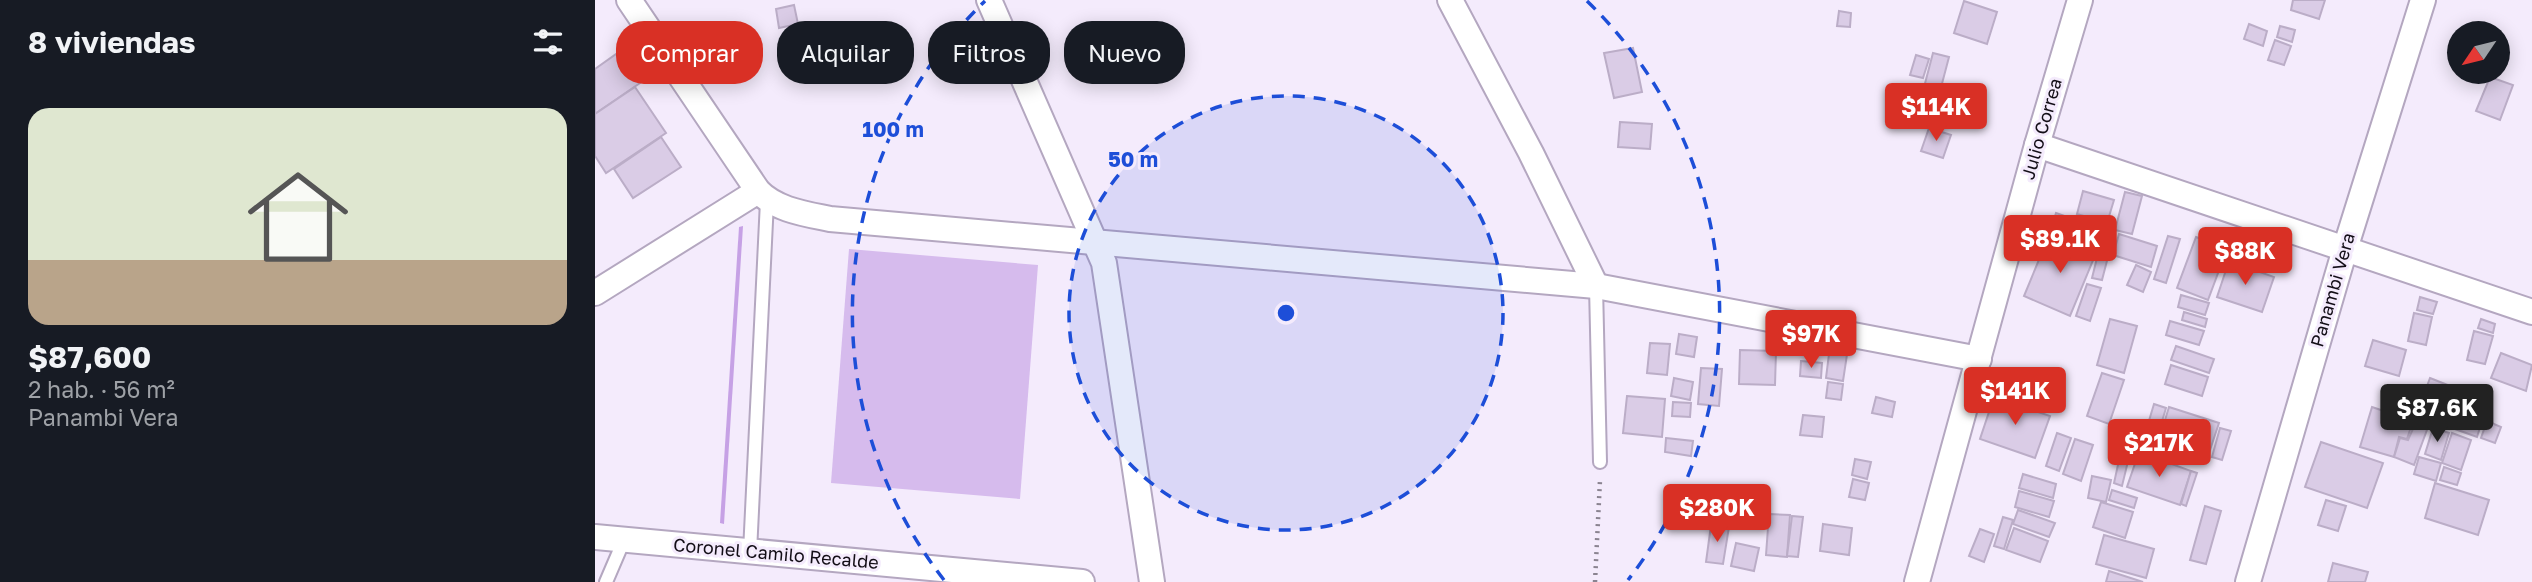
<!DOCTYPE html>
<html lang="es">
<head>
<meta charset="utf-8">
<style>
	body { margin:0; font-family:"Golos Text",sans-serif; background:#242831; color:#f1f3f6; height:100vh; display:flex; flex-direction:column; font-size:26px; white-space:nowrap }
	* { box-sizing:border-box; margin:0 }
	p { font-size:23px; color:#9ea1a6 }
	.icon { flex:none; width:38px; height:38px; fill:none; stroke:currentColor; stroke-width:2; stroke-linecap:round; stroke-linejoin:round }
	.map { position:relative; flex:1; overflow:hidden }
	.side { display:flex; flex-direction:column; background:#171b24; width:595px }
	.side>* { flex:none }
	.hud { position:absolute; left:21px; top:21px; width:665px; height:63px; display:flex; gap:14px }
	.needle { width:46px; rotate:235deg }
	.fabs { position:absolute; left:1852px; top:21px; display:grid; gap:14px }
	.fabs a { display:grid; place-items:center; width:63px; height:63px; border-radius:50%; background:#171b24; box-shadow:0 4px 18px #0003; font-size:35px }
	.price { position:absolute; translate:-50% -60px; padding:0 16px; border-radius:7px; background:#d93025; color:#fff; font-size:23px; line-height:46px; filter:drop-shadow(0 2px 4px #0008) }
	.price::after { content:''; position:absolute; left:50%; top:42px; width:21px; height:16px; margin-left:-10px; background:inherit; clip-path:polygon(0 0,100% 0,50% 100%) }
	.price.current { background:#222; color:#fff }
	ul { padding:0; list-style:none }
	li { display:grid; align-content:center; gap:14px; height:371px; padding:0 28px }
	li+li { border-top:2px solid #363941 }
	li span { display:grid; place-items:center; height:217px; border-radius:21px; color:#555 }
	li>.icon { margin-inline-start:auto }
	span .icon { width:126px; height:126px; fill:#fffc; stroke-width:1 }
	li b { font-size:30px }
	h2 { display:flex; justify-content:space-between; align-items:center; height:84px; padding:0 28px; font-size:30px }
	.tag { padding:0 24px; border-radius:28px; background:#171b24; box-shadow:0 4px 18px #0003; font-size:24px; line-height:63px }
	.tag.current { background:#d93025; color:#fff }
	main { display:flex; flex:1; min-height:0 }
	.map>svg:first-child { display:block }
	.green { fill:#d6bbed }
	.water { fill:#c6a1e5 }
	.building { fill:#dacce6; stroke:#bbadc7; stroke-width:2 }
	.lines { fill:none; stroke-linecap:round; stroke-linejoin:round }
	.service-casing { stroke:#b4a7c0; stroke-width:16 }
	.minor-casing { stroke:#b4a7c0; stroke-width:28 }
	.path { stroke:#8a8390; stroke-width:4.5; stroke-dasharray:2 5; stroke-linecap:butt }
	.service { stroke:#fff; stroke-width:12 }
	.minor { stroke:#fff; stroke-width:24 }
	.ring { fill:none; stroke:#1d4ed8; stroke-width:3.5; stroke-dasharray:12 9 }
	.labels { text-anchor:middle; stroke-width:6; stroke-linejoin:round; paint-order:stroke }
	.street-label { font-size:18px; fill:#130e17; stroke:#f4ebfc }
	.centre { fill:#1d4ed8; stroke:#f4ebfc; stroke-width:3.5 }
	.ring-label { font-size:21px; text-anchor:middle; font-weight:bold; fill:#1d4ed8; stroke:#f4ebfc; stroke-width:6; stroke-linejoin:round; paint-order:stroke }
</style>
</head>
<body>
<main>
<section class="side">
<h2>8 viviendas<svg class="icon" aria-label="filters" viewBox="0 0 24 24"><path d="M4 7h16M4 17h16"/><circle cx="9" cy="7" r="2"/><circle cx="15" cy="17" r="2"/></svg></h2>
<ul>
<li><span style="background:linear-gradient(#dfe7d0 70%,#b9a48a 0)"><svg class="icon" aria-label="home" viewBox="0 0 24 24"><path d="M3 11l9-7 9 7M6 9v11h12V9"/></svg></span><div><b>$87,600</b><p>2 hab. · 56 m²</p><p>Panambi Vera</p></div></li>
</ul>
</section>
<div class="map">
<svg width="1937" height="582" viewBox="0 0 1937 582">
	<rect width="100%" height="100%" fill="#f4ebfc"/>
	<path class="green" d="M254,249L443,265L425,499L236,483Z"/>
	<path class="water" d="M148,226L129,524L125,523L144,227Z"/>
	<g class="building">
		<path d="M1698,0H1730L1724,19L1696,10Z"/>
		<path d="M1369,1L1402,12L1392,44L1359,33Z"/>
		<path d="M199,5L203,24L184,28L181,9Z"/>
		<path d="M1244,11L1256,13L1255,27L1242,26Z"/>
		<path d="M1654,24L1672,31L1668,46L1649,39Z"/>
		<path d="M1685,26L1700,30L1697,42L1682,37Z"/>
		<path d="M1680,40L1696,46L1689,65L1673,60Z"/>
		<path d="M1038,48L1047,92L1019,98L1009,53Z"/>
		<path d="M24,52L45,83L0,114V69Z"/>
		<path d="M1338,53L1354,57L1344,95L1328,91Z"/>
		<path d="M1321,55L1334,59L1328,78L1315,75Z"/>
		<path d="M1895,77L1918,85L1905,120L1881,111Z"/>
		<path d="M40,87L71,133L11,173L0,156V114Z"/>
		<path d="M1025,122L1057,124L1055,149L1023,147Z"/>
		<path d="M1334,128L1356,135L1348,158L1326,151Z"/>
		<path d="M66,137L86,167L38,198L19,169Z"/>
		<path d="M1488,191L1519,200L1512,223L1482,214Z"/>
		<path d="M1530,192L1547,196L1537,234L1520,230Z"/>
		<path d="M1461,213L1509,230L1503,245L1456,229Z"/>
		<path d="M1455,233L1501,253L1475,316L1429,296Z"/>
		<path d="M1524,234L1562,246L1556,267L1518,255Z"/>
		<path d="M1573,236L1585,239L1571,283L1559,279Z"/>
		<path d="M1601,237L1632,249L1613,300L1582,288Z"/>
		<path d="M1504,250L1514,253L1507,280L1497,278Z"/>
		<path d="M1634,261L1679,277L1667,312L1622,297Z"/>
		<path d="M1541,265L1556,272L1548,292L1532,285Z"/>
		<path d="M1492,284L1506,288L1495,321L1481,316Z"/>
		<path d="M1586,295L1614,303L1610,315L1583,307Z"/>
		<path d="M1825,297L1842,302L1838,314L1822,310Z"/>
		<path d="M1589,312L1612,319L1610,327L1587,320Z"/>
		<path d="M1819,313L1837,317L1831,345L1813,341Z"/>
		<path d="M1515,319L1542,326L1529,373L1502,365Z"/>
		<path d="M1886,319L1900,324L1898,333L1883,328Z"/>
		<path d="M1575,321L1609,331L1604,345L1571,335Z"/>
		<path d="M1879,331L1898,336L1890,364L1872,360Z"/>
		<path d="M1084,334L1102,337L1099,357L1081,354Z"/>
		<path d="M1778,340L1811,350L1804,376L1770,366Z"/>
		<path d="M1055,343L1075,344L1072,375L1052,373Z"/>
		<path d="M1235,346L1253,348L1248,381L1231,378Z"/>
		<path d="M1581,346L1619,359L1614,373L1576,360Z"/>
		<path d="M1145,350L1181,351L1180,385L1144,384Z"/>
		<path d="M1906,353L1937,365L1931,391L1896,378Z"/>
		<path d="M1206,361L1227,363L1226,378L1205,376Z"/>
		<path d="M1576,365L1613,377L1607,396L1570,384Z"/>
		<path d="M1106,368L1127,369L1124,406L1103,404Z"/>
		<path d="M1507,373L1529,380L1514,424L1492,416Z"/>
		<path d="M1079,378L1098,382L1095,400L1076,396Z"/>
		<path d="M1835,378L1868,391L1854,429L1821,416Z"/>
		<path d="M1233,382L1248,384L1246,400L1231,398Z"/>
		<path d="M1032,396L1070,399L1067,437L1028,433Z"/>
		<path d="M1281,397L1300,402L1297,417L1277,413Z"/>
		<path d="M1399,397L1455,416L1440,458L1385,439Z"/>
		<path d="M1078,402L1096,403L1095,417L1077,416Z"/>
		<path d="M1559,404L1571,408L1565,428L1553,424Z"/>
		<path d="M1574,407L1624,423L1612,459L1563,443Z"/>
		<path d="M1777,407L1818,421L1812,439L1804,437L1799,457L1765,447Z"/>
		<path d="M1864,414L1887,421L1882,437L1860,429Z"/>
		<path d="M1208,415L1229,417L1227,437L1205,435Z"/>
		<path d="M1892,421L1906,427L1900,443L1886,438Z"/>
		<path d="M1821,422L1833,427L1819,465L1799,457L1805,438L1813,440Z"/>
		<path d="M1625,428L1636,431L1627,460L1617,457Z"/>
		<path d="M1838,428L1854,433L1846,460L1830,454Z"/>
		<path d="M1462,433L1476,438L1464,471L1451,466Z"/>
		<path d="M1857,433L1876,440L1866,470L1847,463Z"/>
		<path d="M1071,438L1098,441L1096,456L1070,452Z"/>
		<path d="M1480,439L1498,445L1486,481L1468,474Z"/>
		<path d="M1726,442L1788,463L1772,508L1710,487Z"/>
		<path d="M1526,451L1535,453L1527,486L1519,483Z"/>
		<path d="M1544,452L1596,471L1585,505L1532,487Z"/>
		<path d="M1824,457L1846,463L1841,481L1819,474Z"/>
		<path d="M1260,459L1276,462L1272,479L1257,475Z"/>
		<path d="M1849,467L1866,473L1862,485L1845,480Z"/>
		<path d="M1596,471L1602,473L1591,506L1586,504Z"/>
		<path d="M1428,474L1461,484L1458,498L1424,488Z"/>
		<path d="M1497,476L1516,480L1511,502L1493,498Z"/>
		<path d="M1258,479L1274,483L1270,500L1254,497Z"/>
		<path d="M1840,483L1894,500L1883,535L1830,518Z"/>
		<path d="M1517,490L1542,498L1539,508L1514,500Z"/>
		<path d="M1424,491L1459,501L1454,517L1420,507Z"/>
		<path d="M1731,500L1751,506L1743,531L1723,525Z"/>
		<path d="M1506,502L1538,512L1530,538L1498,527Z"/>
		<path d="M1610,506L1626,511L1611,564L1595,560Z"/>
		<path d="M1423,510L1460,523L1454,537L1418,524Z"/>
		<path d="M1174,514L1195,515L1192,557L1171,555Z"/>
		<path d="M1197,516L1208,517L1203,557L1192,556Z"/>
		<path d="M1408,517L1418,520L1409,549L1399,546Z"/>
		<path d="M1228,524L1257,528L1254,555L1225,551Z"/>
		<path d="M1116,525L1134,527L1128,564L1111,562Z"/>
		<path d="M1419,528L1453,541L1445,562L1411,550Z"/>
		<path d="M1385,529L1399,534L1389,562L1374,556Z"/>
		<path d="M1509,535L1559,549L1551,578L1501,564Z"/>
		<path d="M1141,543L1164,548L1159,571L1136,566Z"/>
		<path d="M1738,563L1773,572L1770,582H1733Z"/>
		<path d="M1514,571L1548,582H1511Z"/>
	</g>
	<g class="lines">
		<g class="service-casing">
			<g id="service">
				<path d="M1001,286L1005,462"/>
				<path d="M155,552L172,201"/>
				<path d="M11,582L29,540"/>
			</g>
		</g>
		<g class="minor-casing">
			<g id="minor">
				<path d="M34,0L163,191C181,210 211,214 235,219L1001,286L1384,359"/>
				<path d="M394,0L509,263L557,582"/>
				<path d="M855,0L936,153L1001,286"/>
				<path d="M1442,145L1937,312"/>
				<path d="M0,293L163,191"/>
				<path d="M0,537L487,582"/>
				<path d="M1322,582L1442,145L1485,0"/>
				<path d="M1653,582L1750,249L1828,0"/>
			</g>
		</g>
		<path class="path" d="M1000,582L1005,480"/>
		<use href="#service" class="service"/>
		<use href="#minor" class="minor"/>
	</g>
	<circle cx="691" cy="313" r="217" fill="#1d4ed8" fill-opacity=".12"/>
	<g class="ring">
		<circle cx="691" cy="313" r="217"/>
		<path d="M349 580A434 434 0 0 1 390 1M992 1A434 434 0 0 1 1033 580"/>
	</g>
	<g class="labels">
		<g class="street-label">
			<text transform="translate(1447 129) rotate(-74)" y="6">Julio Correa</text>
			<text transform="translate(1738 290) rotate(-74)" y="6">Panambi Vera</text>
			<text transform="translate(181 554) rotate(5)" y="6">Coronel Camilo Recalde</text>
		</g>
	</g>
	<circle cx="691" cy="313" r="10" class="centre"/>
	<g class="ring-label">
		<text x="298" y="137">100 m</text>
		<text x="538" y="167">50 m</text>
	</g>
</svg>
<div class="fabs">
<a><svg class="needle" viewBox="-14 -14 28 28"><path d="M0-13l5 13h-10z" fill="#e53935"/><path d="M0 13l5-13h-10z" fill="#9ea1a6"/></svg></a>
</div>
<b class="price" style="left:1341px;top:143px">$114K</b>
<b class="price" style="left:1465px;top:275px">$89.1K</b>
<b class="price" style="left:1650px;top:287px">$88K</b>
<b class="price" style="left:1216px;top:370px">$97K</b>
<b class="price" style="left:1420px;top:427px">$141K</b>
<b class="price current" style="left:1842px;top:444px">$87.6K</b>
<b class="price" style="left:1564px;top:479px">$217K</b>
<b class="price" style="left:1122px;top:544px">$280K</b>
<div class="hud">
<a class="tag current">Comprar</a>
<a class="tag">Alquilar</a>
<a class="tag">Filtros</a>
<a class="tag">Nuevo</a>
</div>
</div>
</main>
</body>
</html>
